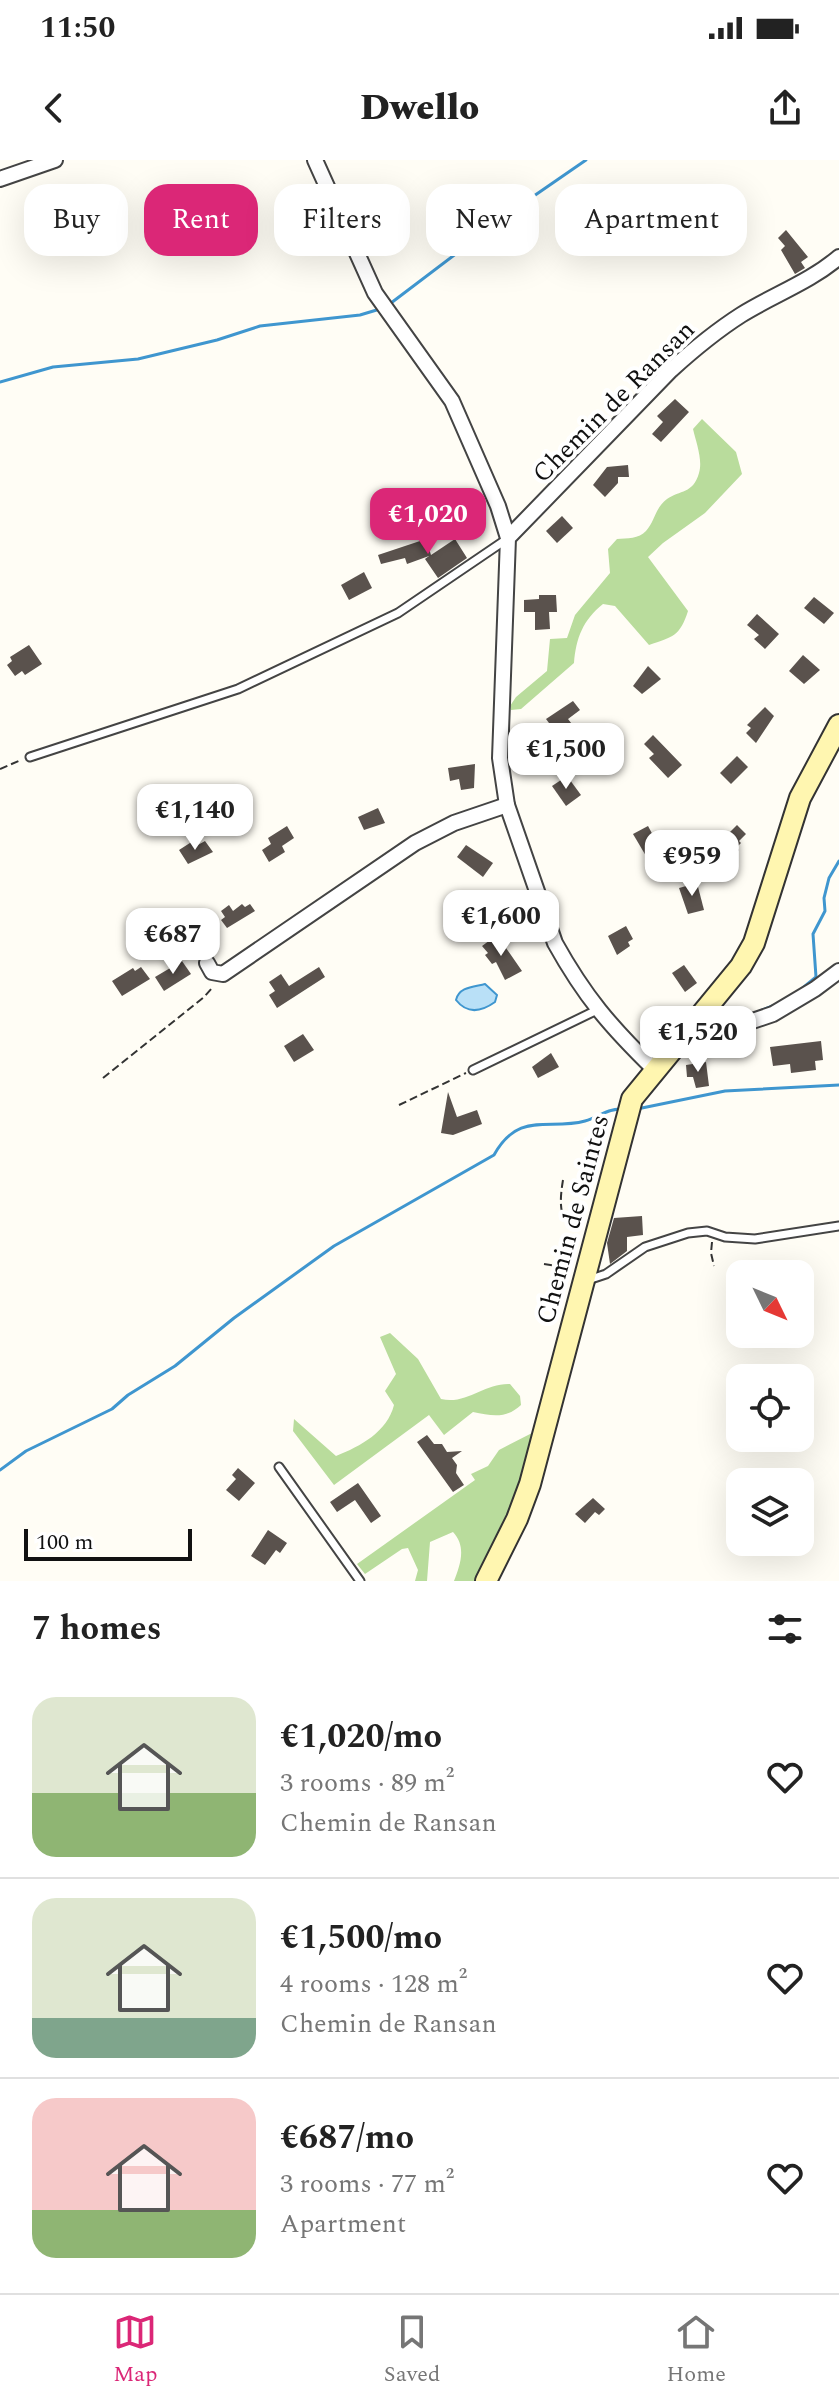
<!DOCTYPE html>
<html lang="en">
<head>
<meta charset="utf-8">
<style>
	body { margin:0; font-family:Spectral,serif; background:#f6f6f6; color:#222; height:100vh; display:flex; flex-direction:column; font-size:30px; white-space:nowrap }
	* { box-sizing:border-box; margin:0 }
	p { font-size:26px; color:#767676 }
	.icon { flex:none; width:44px; height:44px; fill:none; stroke:currentColor; stroke-width:2; stroke-linecap:round; stroke-linejoin:round }
	.map { position:relative; height:1421px; overflow:hidden }
	.details { display:flex; flex-direction:column; background:#fff; flex:1 }
	.details>* { flex:none }
	.guide { position:absolute; left:24px; top:24px; width:792px; height:72px; display:flex; gap:16px }
	.needle { width:52px; rotate:133deg }
	.buttons { position:absolute; left:726px; top:1100px; display:grid; gap:16px }
	.buttons a { display:grid; place-items:center; width:88px; height:88px; border-radius:16px; background:#fff; box-shadow:0 8px 32px #0002; font-size:40px }
	.scale { position:absolute; left:24px; bottom:20px; width:168px; box-sizing:border-box; padding-left:8px; border:4px solid #111; border-top:0; font-size:22px; line-height:28px; white-space:nowrap; color:#111; -webkit-text-stroke:6px #fff; paint-order:stroke }
	.price { position:absolute; translate:-50% -68px; padding:0 18px; border-radius:16px; background:#fff; color:#222; font-size:26px; line-height:52px; filter:drop-shadow(0 2px 4px #0008) }
	.price::after { content:''; position:absolute; left:50%; top:48px; width:24px; height:18px; margin-left:-12px; background:inherit; clip-path:polygon(0 0,100% 0,50% 100%) }
	.price.selected { background:#db2777; color:#fff }
	ul { padding:0; list-style:none }
	li { display:flex; align-items:center; gap:24px; height:200px; padding:0 32px }
	li+li { border-top:2px solid #e0e0e0 }
	li span { display:grid; place-items:center; flex:none; width:224px; height:160px; border-radius:24px; color:#555 }
	li>.icon { margin-inline-start:auto }
	span .icon { width:96px; height:96px; fill:#fffc; stroke-width:1 }
	li b { font-size:34px }
	h2 { display:flex; justify-content:space-between; align-items:center; height:96px; padding:0 32px; font-size:34px }
	.tag { padding:0 28px; border-radius:24px; background:#fff; box-shadow:0 8px 32px #0002; font-size:28px; line-height:72px }
	.tag.selected { background:#db2777; color:#fff }
	.status { display:flex; justify-content:space-between; align-items:center; height:56px; padding:0 40px; background:#fff; direction:ltr }
	.status svg { height:22px; fill:currentColor }
	header { display:flex; justify-content:space-between; align-items:center; height:104px; padding:0 32px; background:#fff; font-size:36px; font-weight:800 }
	.tab-bar { display:flex; justify-content:space-around; align-items:center; height:112px; border-top:2px solid #e0e0e0; background:#fff; font-size:22px; color:#767676 }
	.tab-bar a { display:grid; justify-items:center; gap:4px }
	.tab-bar .selected { color:#db2777 }
	.map>svg:first-child { display:block }
	.forest { fill:#b9dc9c }
	.water { fill:#b9e0f7; stroke:#3f96cf; stroke-width:2 }
	.lines { fill:none; stroke-linecap:round; stroke-linejoin:round }
	.stream { stroke:#3f96cf; stroke-width:3 }
	.building { fill:#5a524d }
	.lane-casing { stroke:#444; stroke-width:11 }
	.street-casing { stroke:#444; stroke-width:18 }
	.secondary-casing { stroke:#333; stroke-width:24 }
	.path { stroke:#333; stroke-width:2; stroke-dasharray:8 4; stroke-linecap:butt }
	.lane { stroke:#fff; stroke-width:7 }
	.street { stroke:#fff; stroke-width:14 }
	.secondary { stroke:#fff6b0; stroke-width:20 }
	.labels { text-anchor:middle; stroke-width:8; stroke-linejoin:round; paint-order:stroke }
	.street-label { font-size:26px; fill:#111; stroke:#fff }
</style>
</head>
<body>
<div class="status"><b>11:50</b><svg viewBox="0 0 49 12"><path d="M0 12V9h3v3zM5 12V6h3v6zM10 12V3h3v9zM15 12V0h3v12zM26 1h20v11H26zM47 4h2v5h-2z"/></svg></div>
<header><svg class="icon" aria-label="back" viewBox="0 0 24 24"><path d="M15 5l-7 7 7 7"/></svg>Dwello<svg class="icon" aria-label="share" viewBox="0 0 24 24"><path d="M12 15V3M7 8l5-5 5 5M5 13v7h14v-7"/></svg></header>
<div class="map">
<svg width="839" height="1421" viewBox="0 0 839 1421">
	<rect width="100%" height="100%" fill="#fffdf5"/>
	<g class="forest">
		<path d="M702,259L736,292L742,314L705,353L663,383L648,397L688,451C680,476 673,477 649,485L615,446L603,444C583,460 576,478 574,503L521,549L511,550L510,546L516,537L547,511L550,479L567,478L575,455L610,413L608,389L617,379C627,378 639,379 646,371C655,361 655,348 667,339C680,330 693,334 699,313C703,300 696,282 693,269Z"/>
		<path d="M390,1173L418,1199L441,1239C467,1245 484,1223 510,1224L520,1236L521,1245C506,1259 492,1256 473,1252L444,1275L429,1255L334,1325L293,1271L294,1259L336,1296C361,1286 387,1272 394,1245L385,1231L396,1214L380,1177Z"/>
		<path d="M534,1272L514,1349L477,1421H454C460,1405 467,1387 453,1372L430,1382L427,1421H415L418,1410L408,1388L402,1389L365,1414L357,1404L475,1320L471,1314L488,1306L499,1290Z"/>
	</g>
	<path class="water" d="M485,824L497,835L495,842C481,852 467,854 456,840C459,827 473,827 485,824Z"/>
	<g class="lines">
		<g class="stream">
			<path d="M391,143L515,49L586,0"/>
			<path d="M0,222L53,207L138,199L217,180L260,166L360,155L380,149"/>
			<path d="M799,831L816,817L813,774L825,751L824,738L829,718L839,701"/>
			<path d="M760,851L775,845"/>
			<path d="M637,949L725,931L839,925"/>
			<path d="M0,1310L26,1291L112,1249L128,1235L175,1206L234,1158L334,1086L494,995C519,950 549,971 585,961C599,957 606,949 621,949"/>
		</g>
	</g>
	<g class="building">
		<path d="M786,70L808,97L801,102L805,108L795,114L781,90L785,86L778,78Z"/>
		<path d="M675,239L689,252L661,282L652,274L663,262L657,256Z"/>
		<path d="M628,305L629,317H618V323L605,337L593,325L607,307Z"/>
		<path d="M562,356L573,368L557,383L546,371Z"/>
		<path d="M426,379L431,395L455,379L467,398L438,418L425,399L429,396L407,404L405,398L381,404L378,395Z"/>
		<path d="M364,412L372,428L349,440L341,425Z"/>
		<path d="M539,435H556L557,452H549L550,469L535,470V452H524V440L539,439Z"/>
		<path d="M814,437L834,453L824,464L804,448Z"/>
		<path d="M757,454L779,474L765,489L754,479L759,475L747,465Z"/>
		<path d="M29,485L42,504L25,515L22,511L15,516L7,505L12,501L10,497Z"/>
		<path d="M803,495L820,510L804,524L789,511Z"/>
		<path d="M648,506L661,519L642,534L633,526Z"/>
		<path d="M573,541L580,550L568,559L575,568L561,579L546,559Z"/>
		<path d="M765,547L774,556L756,583L746,573L751,568L747,565Z"/>
		<path d="M653,575L682,605L668,618L649,598L654,594L644,584Z"/>
		<path d="M737,596L748,607L731,624L720,613Z"/>
		<path d="M475,604L474,628L461,630L459,619L450,621L448,608Z"/>
		<path d="M567,616L581,635L566,646L552,626Z"/>
		<path d="M378,648L385,663L364,670L358,657Z"/>
		<path d="M737,665L746,674L739,681L741,683L737,687L739,690L730,702L715,687Z"/>
		<path d="M287,666L294,678L282,686L285,692L269,702L262,690L271,684L268,678Z"/>
		<path d="M648,666L660,688L646,696L633,674Z"/>
		<path d="M193,681L196,686L205,681L213,692L188,704L179,690Z"/>
		<path d="M466,685L493,703L483,717L457,697Z"/>
		<path d="M697,723L704,750L688,754L679,728Z"/>
		<path d="M242,744L245,747L250,744L255,751L227,768L221,760L225,757L221,751L229,745L233,751Z"/>
		<path d="M626,766L633,779L628,782L630,786L617,795L608,776Z"/>
		<path d="M497,775L522,811L505,820L496,802L492,804L485,795L488,793L482,786Z"/>
		<path d="M182,801L191,814L164,831L155,817Z"/>
		<path d="M684,805L697,823L685,832L672,813Z"/>
		<path d="M141,807L150,819L122,836L112,821L133,808L135,811Z"/>
		<path d="M319,807L325,817L277,848L269,835L275,831L269,822L281,814L289,826Z"/>
		<path d="M303,874L314,890L294,902L284,886Z"/>
		<path d="M821,881L823,900L815,901L816,910L791,913L790,904L773,906L770,887Z"/>
		<path d="M551,893L559,907L538,918L532,907Z"/>
		<path d="M706,902L709,926L696,928L693,917H687L686,905Z"/>
		<path d="M448,932L457,957L477,950L482,964L453,975L441,973Z"/>
		<path d="M642,1056L643,1075L627,1077V1091L610,1104L607,1083L614,1058Z"/>
		<path d="M427,1275L434,1284H442L447,1292L462,1291L452,1298L457,1305L456,1313L464,1325L453,1332L417,1282Z"/>
		<path d="M238,1308L255,1323L239,1341L226,1330L236,1319L232,1315Z"/>
		<path d="M358,1323L381,1356L371,1363L355,1340L337,1352L330,1342Z"/>
		<path d="M593,1338L605,1349L599,1355L595,1352L585,1363L575,1354Z"/>
		<path d="M268,1370L287,1383L280,1393L276,1390L265,1405L251,1396Z"/>
	</g>
	<g class="lines">
		<g class="lane-casing">
			<g id="lane">
				<path d="M30,597L238,529L398,453L507,379"/>
				<path d="M473,910L597,850"/>
				<path d="M588,1120L606,1114L645,1087L688,1073L707,1071L725,1077L755,1079L839,1066"/>
				<path d="M279,1307L360,1421"/>
			</g>
		</g>
		<g class="street-casing">
			<g id="street">
				<path d="M315,0L375,133L452,241L498,346L508,378"/>
				<path d="M0,19L55,0"/>
				<path d="M207,803L212,812L223,814L415,683L454,663L507,645"/>
				<path d="M676,887L773,854L815,829L839,811"/>
				<path d="M654,909C610,866 585,837 555,783L507,645L500,598L508,378L671,210C693,190 716,171 741,155C773,135 810,122 839,97"/>
			</g>
		</g>
		<g class="secondary-casing">
			<path id="secondary" d="M486,1421L517,1359L530,1324L632,939L741,806L754,783L800,638L839,565"/>
		</g>
		<g class="path">
			<path d="M0,609L21,600"/>
			<path d="M103,918L204,837L213,827"/>
			<path d="M399,945L466,913"/>
			<path d="M563,1020C560,1038 556,1069 583,1067"/>
			<path d="M712,1082L711,1093L714,1106"/>
			<path d="M544,1104L571,1108"/>
		</g>
		<use href="#lane" class="lane"/>
		<use href="#street" class="street"/>
		<use href="#secondary" class="secondary"/>
	</g>
	<g class="labels">
		<g class="street-label">
			<text transform="translate(613 241) rotate(-45)" y="9">Chemin de Ransan</text>
			<text transform="translate(572 1059) rotate(-75)" y="9">Chemin de Saintes</text>
		</g>
	</g>
</svg>
<div class="buttons">
<a><svg class="needle" viewBox="-14 -14 28 28"><path d="M0-13l5 13h-10z" fill="#e53935"/><path d="M0 13l5-13h-10z" fill="#767676"/></svg></a>
<a><svg class="icon" aria-label="locate" viewBox="0 0 24 24"><circle cx="12" cy="12" r="6"/><path d="M12 2v4M12 18v4M2 12h4M18 12h4"/></svg></a>
<a><svg class="icon" aria-label="layers" viewBox="0 0 24 24"><path d="M12 4l9 5-9 5-9-5zM3 14l9 5 9-5"/></svg></a>
</div>
<div class="scale">100 m</div>
<b class="price selected" style="left:428px;top:396px">€1,020</b>
<b class="price" style="left:566px;top:631px">€1,500</b>
<b class="price" style="left:195px;top:692px">€1,140</b>
<b class="price" style="left:692px;top:738px">€959</b>
<b class="price" style="left:501px;top:798px">€1,600</b>
<b class="price" style="left:173px;top:816px">€687</b>
<b class="price" style="left:698px;top:914px">€1,520</b>
<div class="guide">
<a class="tag">Buy</a>
<a class="tag selected">Rent</a>
<a class="tag">Filters</a>
<a class="tag">New</a>
<a class="tag">Apartment</a>
</div>
</div>
<section class="details">
<h2>7 homes<svg class="icon" aria-label="filters" viewBox="0 0 24 24"><path d="M4 7h16M4 17h16"/><circle cx="9" cy="7" r="2"/><circle cx="15" cy="17" r="2"/></svg></h2>
<ul>
<li><span style="background:linear-gradient(#dfe7d0 60%,#8fb573 0)"><svg class="icon" aria-label="home" viewBox="0 0 24 24"><path d="M3 11l9-7 9 7M6 9v11h12V9"/></svg></span><div><b>€1,020/mo</b><p>3 rooms · 89 m²</p><p>Chemin de Ransan</p></div><svg class="icon" aria-label="heart" viewBox="0 0 24 24"><path d="M12 20l-8-8c-3-5 5-10 8-4 3-6 11-1 8 4z"/></svg></li>
<li><span style="background:linear-gradient(#dfe7d0 75%,#7fa58c 0)"><svg class="icon" aria-label="home" viewBox="0 0 24 24"><path d="M3 11l9-7 9 7M6 9v11h12V9"/></svg></span><div><b>€1,500/mo</b><p>4 rooms · 128 m²</p><p>Chemin de Ransan</p></div><svg class="icon" aria-label="heart" viewBox="0 0 24 24"><path d="M12 20l-8-8c-3-5 5-10 8-4 3-6 11-1 8 4z"/></svg></li>
<li><span style="background:linear-gradient(#f6c9c9 70%,#8fb573 0)"><svg class="icon" aria-label="home" viewBox="0 0 24 24"><path d="M3 11l9-7 9 7M6 9v11h12V9"/></svg></span><div><b>€687/mo</b><p>3 rooms · 77 m²</p><p>Apartment</p></div><svg class="icon" aria-label="heart" viewBox="0 0 24 24"><path d="M12 20l-8-8c-3-5 5-10 8-4 3-6 11-1 8 4z"/></svg></li>
</ul>
</section>
<nav class="tab-bar">
<a class="selected"><svg class="icon" aria-label="map" viewBox="0 0 24 24"><path d="M3 6l6-2 6 2 6-2v14l-6 2-6-2-6 2zM9 4v14M15 6v14"/></svg>Map</a>
<a><svg class="icon" aria-label="saved" viewBox="0 0 24 24"><path d="M7 4h10v16l-5-4-5 4z"/></svg>Saved</a>
<a><svg class="icon" aria-label="home" viewBox="0 0 24 24"><path d="M3 11l9-7 9 7M6 9v11h12V9"/></svg>Home</a>
</nav>
</body>
</html>
